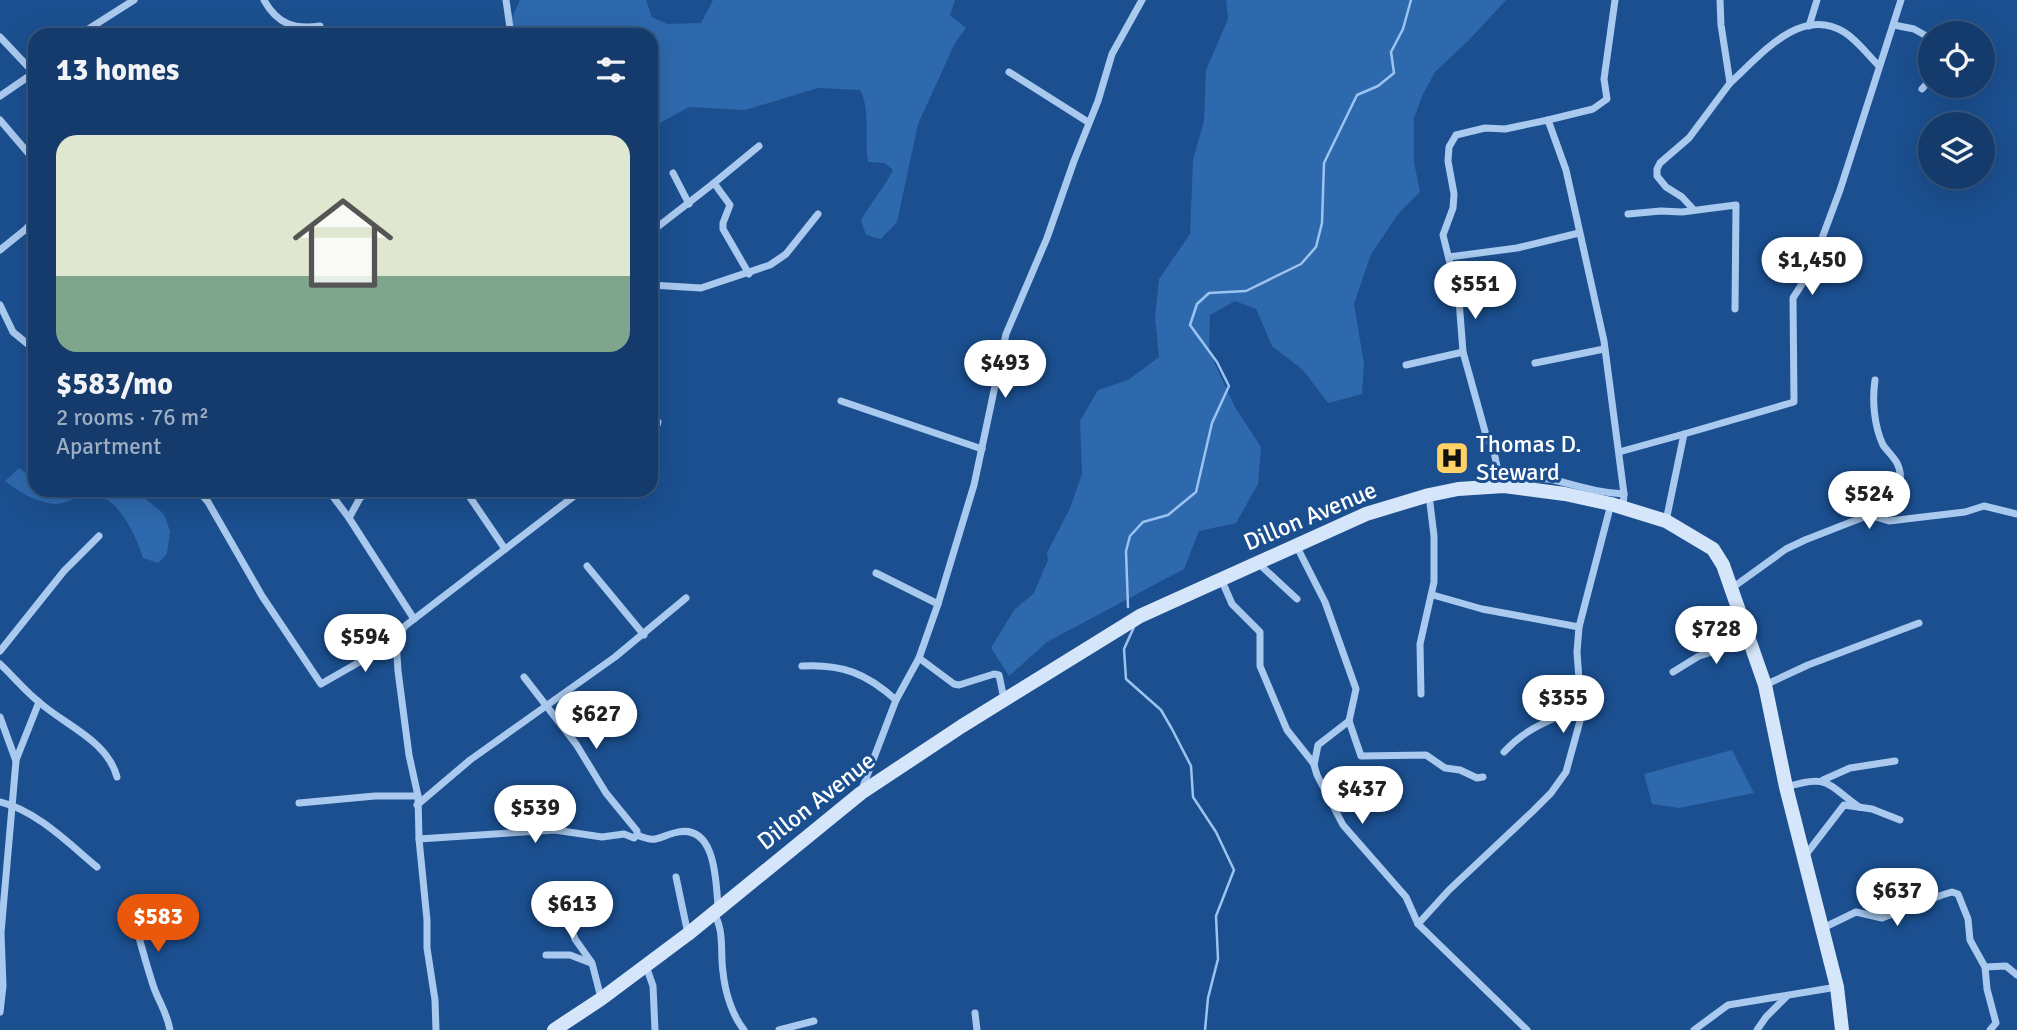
<!DOCTYPE html>
<html lang="en">
<head>
<meta charset="utf-8">
<style>
	body { margin:0; font-family:Signika,sans-serif; background:#1d4271; color:#f1f3f6; height:100vh; display:flex; flex-direction:column; font-size:26px; white-space:nowrap }
	* { box-sizing:border-box; margin:0 }
	p { font-size:23px; color:#9dadc1 }
	.icon { flex:none; width:38px; height:38px; fill:none; stroke:currentColor; stroke-width:2; stroke-linecap:round; stroke-linejoin:round }
	.map { position:relative; flex:1; overflow:hidden }
	.panel { position:absolute; left:28px; top:28px; width:630px; height:469px; display:flex; flex-direction:column; background:#143b6b; border-radius:21px; box-shadow:0 7px 28px #0002,0 0 0 2px #33557e }
	.panel>* { flex:none }
	.tools { position:absolute; left:1918px; top:21px; display:grid; gap:14px }
	.tools a { display:grid; place-items:center; width:77px; height:77px; border-radius:50%; background:#143b6b; box-shadow:0 7px 28px #0002,0 0 0 2px #33557e; font-size:35px }
	.price { position:absolute; translate:-50% -60px; padding:0 16px; border-radius:24px; background:#fff; color:#222; font-size:23px; line-height:46px; filter:drop-shadow(0 2px 4px #0008) }
	.price::after { content:''; position:absolute; left:50%; top:42px; width:21px; height:16px; margin-left:-10px; background:inherit; clip-path:polygon(0 0,100% 0,50% 100%) }
	.price.on { background:#ea580c; color:#fff }
	ul { padding:0; list-style:none }
	li { display:grid; align-content:center; gap:14px; height:371px; padding:0 28px }
	li+li { border-top:2px solid #33557e }
	li span { display:grid; place-items:center; height:217px; border-radius:21px; color:#555 }
	li>.icon { margin-inline-start:auto }
	span .icon { width:126px; height:126px; fill:#fffc; stroke-width:1 }
	li b { font-size:30px }
	h2 { display:flex; justify-content:space-between; align-items:center; height:84px; padding:0 28px; font-size:30px }
	.map>svg:first-child { display:block }
	.green { fill:#2e69ad }
	.lines { fill:none; stroke-linecap:round; stroke-linejoin:round }
	.stream { stroke:#9cc4f0; stroke-width:2.5 }
	.street { stroke:#a9c9ee; stroke-width:7 }
	.secondary { stroke:#d6e6fa; stroke-width:14 }
	.labels { text-anchor:middle; stroke-width:6; stroke-linejoin:round; paint-order:stroke }
	.poi-label { font-size:24px; fill:#fff; stroke:#1b4f8f; text-anchor:start }
	.street-label { font-size:24px; fill:#fff; stroke:#1b4f8f }
</style>
</head>
<body>
<div class="map">
<svg width="2017" height="1030" viewBox="0 0 2017 1030">
	<rect width="100%" height="100%" fill="#1b4f8f"/>
	<g class="green">
		<path d="M520,0H646L652,17L667,24L701,23L713,0H955L950,15L966,28L955,43L918,124L897,222L881,239L866,235L861,220C871,202 884,188 893,170L885,163L868,162C864,139 871,111 860,90L818,88L745,110L689,107L651,128V35H491L506,31Z"/>
		<path d="M1226,0H1506L1470,39L1435,72L1423,94L1414,118V162L1420,192L1399,213L1371,254L1354,304L1364,364L1362,394L1328,403L1303,370L1272,346L1256,309L1235,301L1210,315L1209,351L1235,407L1261,447L1258,484L1236,523L1199,531L1184,569L1047,642L1009,676L991,648L1014,610L1034,593L1048,560L1047,553L1070,508L1082,474L1080,421L1098,390L1128,380L1159,357L1155,318L1159,279L1190,234L1193,160L1204,121L1206,70L1228,19Z"/>
		<path d="M19,468L35,480V490H135L164,514L170,531L167,554L158,563L143,558C136,536 118,494 90,494C78,494 66,505 54,504C35,502 19,492 5,481Z"/>
		<path d="M1732,750L1754,793L1679,808L1652,804L1644,774Z"/>
	</g>
	<g class="lines">
		<g class="stream">
			<path d="M1128,607L1126,551L1130,536L1143,522L1168,515L1196,492L1212,423L1229,386L1217,362L1190,325L1197,304L1209,293L1246,291L1301,264L1316,247L1322,223L1324,163L1357,95L1378,86L1394,73L1391,52L1403,29L1411,0"/>
			<path d="M1134,627L1124,649L1126,679L1161,710L1172,729L1191,766L1193,797L1216,832L1234,870L1216,916L1218,959L1208,998L1205,1030"/>
		</g>
		<g class="street">
			<path d="M264,0C277,24 295,30 320,26"/>
			<path d="M506,0L511,35"/>
			<path d="M1615,0L1604,79L1607,99L1593,109L1548,120L1566,170L1604,341L1624,494L1623,507"/>
			<path d="M1894,25L1914,29L1930,38"/>
			<path d="M1809,26L1817,0"/>
			<path d="M79,35L134,0"/>
			<path d="M0,37L34,73"/>
			<path d="M1009,72L1088,122"/>
			<path d="M1730,83C1760,56 1800,5 1844,32C1857,40 1868,55 1879,66"/>
			<path d="M1922,89L1930,80"/>
			<path d="M0,96L35,72"/>
			<path d="M0,120L35,161"/>
			<path d="M1548,120L1505,129L1485,128L1456,135L1449,147L1448,161L1454,194L1453,208L1443,235L1459,300L1463,352L1486,435L1494,452L1499,476L1504,482C1520,481 1539,476 1554,480C1578,486 1599,493 1624,494"/>
			<path d="M673,173L689,204"/>
			<path d="M714,183L759,146"/>
			<path d="M1694,210L1682,197L1666,187L1657,176V169L1660,163L1689,138L1730,83L1721,25L1720,0"/>
			<path d="M1628,214L1661,211L1682,212L1736,205L1735,309"/>
			<path d="M651,232L714,183L730,205L723,223V229L749,274"/>
			<path d="M0,250L26,229L35,218"/>
			<path d="M1449,257L1517,248L1579,233"/>
			<path d="M651,285L701,288L770,265L786,254L818,214"/>
			<path d="M0,305L13,332L35,350"/>
			<path d="M1535,363L1604,349"/>
			<path d="M1406,365L1463,352"/>
			<path d="M841,401L982,449"/>
			<path d="M651,412L658,422L651,442"/>
			<path d="M1619,452L1684,434"/>
			<path d="M198,490L208,502L262,596L321,684L396,641"/>
			<path d="M328,490L349,518"/>
			<path d="M371,490L360,498L349,518L414,619"/>
			<path d="M465,490L505,549"/>
			<path d="M1869,515C1886,503 1909,487 1897,463C1893,456 1887,451 1883,445C1874,426 1872,400 1875,380"/>
			<path d="M1666,521L1684,434L1794,402L1793,298L1809,273L1840,190L1901,0"/>
			<path d="M1296,545L1325,602L1356,689L1349,721L1361,756L1426,755L1445,768L1460,770L1477,778L1483,777"/>
			<path d="M1258,563L1297,599"/>
			<path d="M587,566L644,635"/>
			<path d="M876,573L938,604"/>
			<path d="M1222,581L1232,604L1260,632V666L1287,730L1314,764"/>
			<path d="M1732,588L1786,549L1805,540L1869,515L1889,521L1965,512L1984,506L2017,514"/>
			<path d="M1433,595L1482,609L1579,627"/>
			<path d="M0,651L64,571L99,536"/>
			<path d="M919,658L954,684L959,685L994,674L999,675L1004,699"/>
			<path d="M0,664C13,676 25,691 39,702C66,726 107,740 117,777"/>
			<path d="M802,666C842,664 866,673 896,700"/>
			<path d="M1673,672L1699,656L1750,641"/>
			<path d="M524,677L576,744L606,793L637,831V835"/>
			<path d="M1765,685L1808,665L1919,623"/>
			<path d="M1421,694L1420,644L1434,582V536L1429,495"/>
			<path d="M0,717L16,761L1,933L3,986L0,1012"/>
			<path d="M1349,721L1318,745L1314,765L1317,775L1343,825L1406,897L1418,924L1527,1030"/>
			<path d="M1504,752C1527,727 1551,720 1581,707"/>
			<path d="M16,760L39,702"/>
			<path d="M1823,780L1850,768L1895,761"/>
			<path d="M1786,787C1828,774 1826,783 1859,807"/>
			<path d="M862,789L896,700L919,658L938,604L974,485L1006,334L1047,238L1074,161L1098,101L1112,54L1142,0"/>
			<path d="M0,802C37,811 68,843 97,867"/>
			<path d="M299,803L375,796H418"/>
			<path d="M417,805L470,760L615,657L686,598"/>
			<path d="M419,839L555,830L602,837L624,834L634,838L637,835C657,843 656,838 674,833C716,821 716,881 718,907"/>
			<path d="M1804,857L1844,805L1872,809L1900,820"/>
			<path d="M676,877L688,934"/>
			<path d="M559,894L575,939L592,963L601,998"/>
			<path d="M713,912C725,930 720,952 723,972C725,992 732,1015 744,1030"/>
			<path d="M135,923C141,945 147,967 154,988C160,1004 167,1013 170,1030"/>
			<path d="M1418,924L1449,890L1532,812L1551,793L1566,772L1580,721L1581,707L1577,652L1579,627L1611,504"/>
			<path d="M1823,928L1856,912L1882,918L1942,895L1952,892L1958,894L1968,919L1970,940L1985,967L2006,966L2017,975"/>
			<path d="M546,955H570L591,963"/>
			<path d="M646,966L653,986L655,1030"/>
			<path d="M1985,967L1987,989L1996,1023L1990,1030"/>
			<path d="M975,1013L977,1030"/>
			<path d="M436,1030L435,1000L427,948V920L419,839L418,796L409,755L398,671L396,641L405,626L582,490"/>
			<path d="M779,1030L814,1021"/>
			<path d="M1694,1030L1728,1005L1837,987"/>
			<path d="M1757,1030L1766,1017L1787,996"/>
		</g>
		<path class="secondary" d="M554,1030L601,999L688,934L861,793L962,726L1140,616L1366,514L1429,495L1458,489L1504,486L1565,494L1611,504L1666,521L1713,549L1723,565L1765,685L1786,787L1837,987L1842,1030"/>
	</g>
	<defs>
		<g id="hospital-square" transform="scale(1.75)"><rect x="-9" y="-9" width="18" height="18" rx="4" fill="#ffd166" stroke="#1b4f8f"/><path d="M-5-5h3v3.5h4V-5h3V5h-3V1.5h-4V5h-3Z" fill="#111"/></g>
	</defs>
	<g fill-rule="evenodd">
		<use href="#hospital-square" x="1452" y="458"/>
	</g>
	<g class="labels">
		<g class="poi-label">
			<text x="1476" y="452">Thomas D.<tspan x="1476" dy="28">Steward</tspan></text>
		</g>
		<g class="street-label">
			<text transform="translate(1310 516) rotate(-23)" y="8">Dillon Avenue</text>
			<text transform="translate(816 801) rotate(-38)" y="8">Dillon Avenue</text>
		</g>
	</g>
</svg>
<div class="tools">
<a><svg class="icon" aria-label="locate" viewBox="0 0 24 24"><circle cx="12" cy="12" r="6"/><path d="M12 2v4M12 18v4M2 12h4M18 12h4"/></svg></a>
<a><svg class="icon" aria-label="layers" viewBox="0 0 24 24"><path d="M12 4l9 5-9 5-9-5zM3 14l9 5 9-5"/></svg></a>
</div>
<b class="price" style="left:1812px;top:297px">$1,450</b>
<b class="price" style="left:1475px;top:321px">$551</b>
<b class="price" style="left:1005px;top:400px">$493</b>
<b class="price" style="left:1869px;top:531px">$524</b>
<b class="price" style="left:1716px;top:666px">$728</b>
<b class="price" style="left:365px;top:674px">$594</b>
<b class="price" style="left:1563px;top:735px">$355</b>
<b class="price" style="left:596px;top:751px">$627</b>
<b class="price" style="left:1362px;top:826px">$437</b>
<b class="price" style="left:535px;top:845px">$539</b>
<b class="price" style="left:1897px;top:928px">$637</b>
<b class="price" style="left:572px;top:941px">$613</b>
<b class="price on" style="left:158px;top:954px">$583</b>
<section class="panel">
<h2>13 homes<svg class="icon" aria-label="filters" viewBox="0 0 24 24"><path d="M4 7h16M4 17h16"/><circle cx="9" cy="7" r="2"/><circle cx="15" cy="17" r="2"/></svg></h2>
<ul>
<li><span style="background:linear-gradient(#dfe7d0 65%,#7fa58c 0)"><svg class="icon" aria-label="home" viewBox="0 0 24 24"><path d="M3 11l9-7 9 7M6 9v11h12V9"/></svg></span><div><b>$583/mo</b><p>2 rooms · 76 m²</p><p>Apartment</p></div></li>
</ul>
</section>
</div>
</body>
</html>
